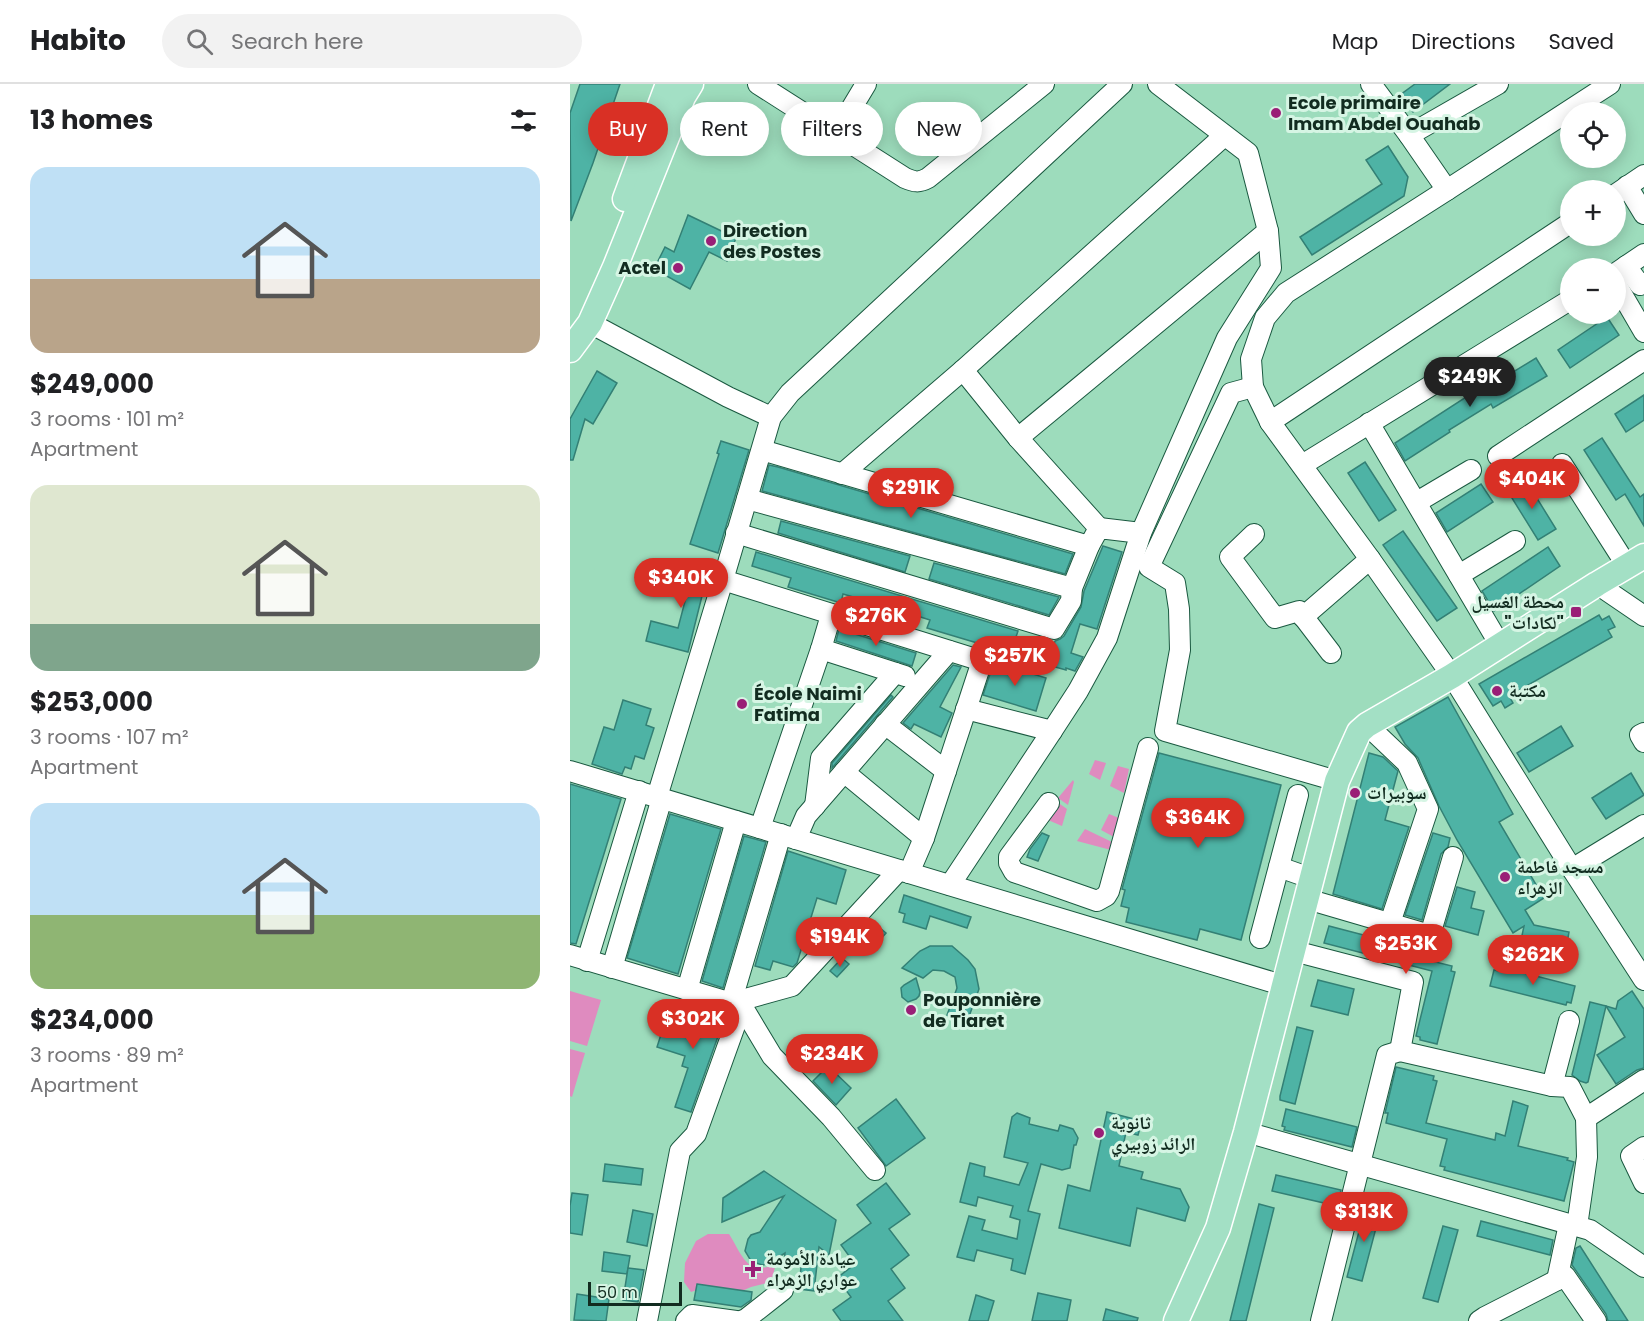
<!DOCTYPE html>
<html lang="en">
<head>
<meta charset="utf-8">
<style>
	body { margin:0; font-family:Poppins,"Noto Naskh Arabic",sans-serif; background:#f2f2f2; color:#202124; height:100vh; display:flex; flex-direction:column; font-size:22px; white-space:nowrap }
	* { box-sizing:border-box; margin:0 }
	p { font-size:20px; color:#757577 }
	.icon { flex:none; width:33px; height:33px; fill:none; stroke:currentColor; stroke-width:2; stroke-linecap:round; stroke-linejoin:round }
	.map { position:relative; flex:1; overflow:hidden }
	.sheet { display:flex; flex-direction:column; background:#fff; width:570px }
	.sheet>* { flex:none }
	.top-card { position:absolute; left:18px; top:18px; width:570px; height:54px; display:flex; gap:12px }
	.controls { position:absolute; left:990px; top:18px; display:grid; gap:12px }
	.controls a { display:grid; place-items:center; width:66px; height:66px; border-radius:50%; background:#fff; box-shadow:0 3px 15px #0003; font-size:30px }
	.scale { position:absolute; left:18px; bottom:15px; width:94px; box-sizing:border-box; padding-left:6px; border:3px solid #122c20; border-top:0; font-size:16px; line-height:21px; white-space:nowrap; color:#122c20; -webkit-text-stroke:4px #d6f5e4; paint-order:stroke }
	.price { position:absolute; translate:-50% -51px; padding:0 14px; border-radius:21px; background:#d93025; color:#fff; font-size:20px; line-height:39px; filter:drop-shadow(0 2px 3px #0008) }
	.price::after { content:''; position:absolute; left:50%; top:36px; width:18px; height:14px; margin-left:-9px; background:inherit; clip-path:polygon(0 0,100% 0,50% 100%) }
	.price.selected { background:#222; color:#fff }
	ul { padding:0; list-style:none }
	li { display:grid; align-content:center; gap:12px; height:318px; padding:0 30px }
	li span { display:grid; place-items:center; height:186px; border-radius:18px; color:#555 }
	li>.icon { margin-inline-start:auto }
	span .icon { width:108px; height:108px; fill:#fffc; stroke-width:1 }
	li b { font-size:26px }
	h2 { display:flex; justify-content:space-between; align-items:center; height:72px; padding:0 30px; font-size:26px }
	.chip { padding:0 21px; border-radius:27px; background:#fff; box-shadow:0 3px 15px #0003; font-size:21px; line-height:54px }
	.chip.selected { background:#d93025; color:#fff }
	header { display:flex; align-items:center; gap:36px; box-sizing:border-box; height:84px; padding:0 30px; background:#fff; border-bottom:2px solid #e0e0e0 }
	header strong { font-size:28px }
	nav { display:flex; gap:33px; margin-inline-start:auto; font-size:21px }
	.search { width:420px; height:54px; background:#f2f2f2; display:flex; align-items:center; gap:15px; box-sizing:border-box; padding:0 21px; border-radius:33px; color:#757577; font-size:22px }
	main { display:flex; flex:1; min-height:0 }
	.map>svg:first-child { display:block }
	.green { fill:#df8bbf }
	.building { fill:#4eb3a5; stroke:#338075; stroke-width:1.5 }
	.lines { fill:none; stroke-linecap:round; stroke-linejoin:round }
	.minor-casing { stroke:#1a5940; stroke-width:22 }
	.major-casing { stroke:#fff; stroke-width:27 }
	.minor { stroke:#fff; stroke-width:20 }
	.major { stroke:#a3e0c5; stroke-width:24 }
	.poi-dot { fill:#9a1f77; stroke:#d6f5e4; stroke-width:2 }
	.labels { text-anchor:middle; stroke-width:6; stroke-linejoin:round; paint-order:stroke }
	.poi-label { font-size:18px; font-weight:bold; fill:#122c20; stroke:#d6f5e4; text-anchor:start }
</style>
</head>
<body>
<header>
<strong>Habito</strong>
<div class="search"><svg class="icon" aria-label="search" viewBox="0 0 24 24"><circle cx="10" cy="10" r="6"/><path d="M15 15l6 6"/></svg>Search here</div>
<nav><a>Map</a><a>Directions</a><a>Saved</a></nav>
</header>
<main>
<section class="sheet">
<h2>13 homes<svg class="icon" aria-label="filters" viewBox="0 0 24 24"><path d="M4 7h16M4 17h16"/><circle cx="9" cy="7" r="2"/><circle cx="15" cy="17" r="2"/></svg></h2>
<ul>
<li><span style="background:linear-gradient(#bfe0f5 60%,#b9a48a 0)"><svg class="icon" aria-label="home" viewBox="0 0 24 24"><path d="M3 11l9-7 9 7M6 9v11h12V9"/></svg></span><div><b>$249,000</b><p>3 rooms · 101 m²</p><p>Apartment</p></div></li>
<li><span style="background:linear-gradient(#dfe7d0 75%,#7fa58c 0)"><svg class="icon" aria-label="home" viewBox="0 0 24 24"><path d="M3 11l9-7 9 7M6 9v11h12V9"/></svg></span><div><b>$253,000</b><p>3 rooms · 107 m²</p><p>Apartment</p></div></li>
<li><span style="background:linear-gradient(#bfe0f5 60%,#8fb573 0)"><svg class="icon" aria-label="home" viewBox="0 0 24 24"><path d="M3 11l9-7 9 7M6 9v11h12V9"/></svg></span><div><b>$234,000</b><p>3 rooms · 89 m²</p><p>Apartment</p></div></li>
</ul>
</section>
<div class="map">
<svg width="1074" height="1237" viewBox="0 0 1074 1237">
	<rect width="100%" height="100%" fill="#9ddcbc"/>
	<g class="green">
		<path d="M525,676L536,679L530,696L519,690Z"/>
		<path d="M548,682L559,685L554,709L540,702Z"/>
		<path d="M503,696L504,698L498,721L488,714Z"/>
		<path d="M490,720L497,725L492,742L478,736Z"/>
		<path d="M539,730L549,734L544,753L531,746Z"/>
		<path d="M515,745L542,758L541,766L507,757Z"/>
		<path d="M0,907L31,916L17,962L0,957Z"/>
		<path d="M0,965L15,969L2,1013L0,1012Z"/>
		<path d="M138,1150H159C172,1170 176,1193 206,1180L201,1198L181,1203L165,1210L130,1205L121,1208L114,1198L115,1179L126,1157Z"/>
	</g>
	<g class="building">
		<path d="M10,0H50L23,79L1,137L0,29Z"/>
		<path d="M845,0H880L843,28L830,11Z"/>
		<path d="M818,62L838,93L834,112L742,171L730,153L812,100L796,76Z"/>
		<path d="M118,131L166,154L157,177L139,168L120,205L84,185L95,163L104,168Z"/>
		<path d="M1037,233L1049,251L1000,284L988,266Z"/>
		<path d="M966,274L977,292L923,324L921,320L879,346L880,348L835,377L825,359L910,304L912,307Z"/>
		<path d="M27,287L47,299L23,340L15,335L3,376H0V335Z"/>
		<path d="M1074,311V336L1056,348L1045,330Z"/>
		<path d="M1032,354L1070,413L1074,410V442L1055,410L1046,416L1014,366Z"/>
		<path d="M151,357L179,366L148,469L120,460L149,370L147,369Z"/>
		<path d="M795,378L826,426L809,437L778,389Z"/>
		<path d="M199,381L208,383L503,470L495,490L192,407Z"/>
		<path d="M955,395L986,445L968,456L937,406Z"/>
		<path d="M911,400L923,418L877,448L866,429Z"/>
		<path d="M211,437L340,472L335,488L208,449Z"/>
		<path d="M833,447L887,524L867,537L813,461Z"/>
		<path d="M533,462L552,468L527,545L510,540L501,569L513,573L505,587L496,584V586L478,581L485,557L490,555L494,552L511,523L514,507Z"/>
		<path d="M978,463L990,482L924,527L912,507Z"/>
		<path d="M186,468L448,547L443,562L416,554L414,561L357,544L360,536L322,524L319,534L304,529L307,520L273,510L271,519L218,503L221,494L182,482Z"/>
		<path d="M99,477L138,488L118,568L76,557L81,537L108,544L119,502L94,496Z"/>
		<path d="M364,479L489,513L479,531L359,495Z"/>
		<path d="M1029,531L1032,536L1039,532L1045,543L1038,546L1042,553L939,612L943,619L935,624L931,617L923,622L909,600Z"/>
		<path d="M269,545L346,569L342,582L266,557Z"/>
		<path d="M424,578L476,594L466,627L413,611Z"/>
		<path d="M383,581L391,583L370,623L382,629L371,653L344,640L341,645L333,639Z"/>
		<path d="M321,611L323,613L262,684V679Z"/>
		<path d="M878,613L943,730L929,738L974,814L955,826L964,841L999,848L995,870L950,861L954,842L943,849L887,756L869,722L848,674L835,660L825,643Z"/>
		<path d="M53,616L81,625L76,641L84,644L74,675L65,672L61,685L55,683L52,690L22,680L34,643L44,646Z"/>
		<path d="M991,642L1003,662L959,688L947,669Z"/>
		<path d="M589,669L711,701L671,856L630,845L627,856L556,838L559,824L551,822L555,806L552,805Z"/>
		<path d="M799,669L813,673L828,687L815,736L839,743L812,825L763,810Z"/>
		<path d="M1061,689L1074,711L1036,735L1022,714Z"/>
		<path d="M0,700L51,715L6,860L0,859Z"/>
		<path d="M100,730L151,745L108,890L57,874Z"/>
		<path d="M472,749L479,752L468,777L457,773L460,765Z"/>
		<path d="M863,749L880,754L878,763L871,770L852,836L835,831Z"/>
		<path d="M174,752L196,758L153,904L132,897Z"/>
		<path d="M218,767L276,786L266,820L247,814L227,879L223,883L203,877L200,886L185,882Z"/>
		<path d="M887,803L905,808L901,824L914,827L908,851L875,842Z"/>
		<path d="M334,811L401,833L397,844L360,832L356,845L333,838L335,830L329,828Z"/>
		<path d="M304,839L316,849L300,867L288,856Z"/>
		<path d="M759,842L851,866L849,874L882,882L881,887L885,888L867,960L850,956V953L846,952L862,887L754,859Z"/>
		<path d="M360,862H382L398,876L405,885L409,905L397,938L377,931L387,904L385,893L374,887L363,886L353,894L332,884L350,867Z"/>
		<path d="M272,874L279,880L267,893L260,887Z"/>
		<path d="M930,883L1005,902L1001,919L997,918L996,921L920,902L924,886L929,887Z"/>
		<path d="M346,894L350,908L349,912L346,915L338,918L332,913L331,904L334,901Z"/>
		<path d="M748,896L784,905L778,931L741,922Z"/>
		<path d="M1062,907L1074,925V984L1067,986L1046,1000L1027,971L1055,953L1036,922L1046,925L1048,917Z"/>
		<path d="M1020,918L1036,922L1018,998L1016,999L1010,997L1002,991Z"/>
		<path d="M130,922L156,930L121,1028L105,1023L118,984L112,982L115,972L87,963L96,935L124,944Z"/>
		<path d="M727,943L743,947L725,1020L710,1016V1012Z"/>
		<path d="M258,982L281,1004L266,1021L243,997Z"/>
		<path d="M826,983L864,992L863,996L867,997L856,1039L925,1056L926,1049L935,1052L943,1017L958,1022L948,1062L998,1074L997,1076L1004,1078L994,1117L874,1086L875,1083L870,1082L877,1055L816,1039L818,1029H815Z"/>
		<path d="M326,1015L355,1054L316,1082L288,1044Z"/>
		<path d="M716,1025L787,1043L782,1063L714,1046L715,1043L712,1042Z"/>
		<path d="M537,1028L572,1037L568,1051L556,1048L549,1082L573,1088L571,1095L610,1105L619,1123L615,1137L567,1124L560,1162L489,1144L498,1101L520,1107Z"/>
		<path d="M447,1029L460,1034L459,1040L488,1047L490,1041L503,1045L508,1054L506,1061H504L500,1084L492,1086L471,1080L458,1127L470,1130L455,1190L441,1186L443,1175L407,1166L404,1177L387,1173L399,1132L415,1136L412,1146L447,1155L450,1136L440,1133L443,1122L408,1113L406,1122L390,1118L400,1079L415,1083L414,1092L449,1101L458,1079L434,1073L442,1033Z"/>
		<path d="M35,1080L73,1085L71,1101L33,1097Z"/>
		<path d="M194,1087L266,1136L259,1171L249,1163L244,1207L229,1205L231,1183L214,1180L215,1169L198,1180L192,1181L181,1177L175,1167L178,1155L181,1151L190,1148L214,1112L152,1138L153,1114Z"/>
		<path d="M706,1091L771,1106L767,1122L702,1107Z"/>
		<path d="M316,1099L340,1130L319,1145L339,1171L321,1185L335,1204L318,1217L333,1237H271L263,1226L281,1213L267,1194L285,1180L271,1161L301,1139L287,1121Z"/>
		<path d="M2,1109L18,1111L12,1151L0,1149V1122Z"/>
		<path d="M689,1120L704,1124L676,1237H660Z"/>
		<path d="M796,1121L811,1125L792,1197L777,1193Z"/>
		<path d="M63,1126L83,1130L77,1162L57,1158Z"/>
		<path d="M911,1137L983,1156L980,1171L907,1152Z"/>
		<path d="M873,1142L888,1146L868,1218L853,1214Z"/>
		<path d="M1010,1162L1058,1237H1038L1036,1230L1002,1181L1006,1164Z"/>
		<path d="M34,1168L60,1172L57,1190L32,1187Z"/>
		<path d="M58,1184L74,1186L68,1218L53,1216Z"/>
		<path d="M127,1200L182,1208L181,1216L171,1223L124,1216Z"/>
		<path d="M468,1209L501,1216L497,1237H462Z"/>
		<path d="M7,1210L39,1215L36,1237L4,1236Z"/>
		<path d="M406,1211L424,1217L418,1237H399Z"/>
		<path d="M536,1225L568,1234L567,1237H533Z"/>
	</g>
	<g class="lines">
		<g class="minor-casing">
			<g id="minor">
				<path d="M188,0L335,94C344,98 349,99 358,94L474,0"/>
				<path d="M801,0L839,51L877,106"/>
				<path d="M1040,0L877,106L716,209L695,234L681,275L683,303L700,338L800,475L882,592L1002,785L1074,896"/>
				<path d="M266,50L296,0"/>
				<path d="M839,51L928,0"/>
				<path d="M1057,102L1074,130"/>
				<path d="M1046,110L1074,91"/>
				<path d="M1056,182L1070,201L1074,199"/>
				<path d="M1046,189L1074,170"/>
				<path d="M1046,200L1074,248"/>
				<path d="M20,239L158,313L201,333"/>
				<path d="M393,286L448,354L529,444"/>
				<path d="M683,303L661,309L579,483L605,499L609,525L610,566L595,647L767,697"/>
				<path d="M700,338L1000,139"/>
				<path d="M799,339L930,561"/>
				<path d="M448,354L698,147"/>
				<path d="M192,366L519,462L529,444L571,449"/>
				<path d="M928,372L1074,276"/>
				<path d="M992,380L1057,482"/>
				<path d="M732,381L1000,216"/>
				<path d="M272,390L393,286L654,52"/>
				<path d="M177,415L502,504"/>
				<path d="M847,418L901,386"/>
				<path d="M166,449L484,545L501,517L502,504L519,462"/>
				<path d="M684,450L660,473L705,534L729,527L761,569"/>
				<path d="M889,491L945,457"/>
				<path d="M1027,500L1074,532"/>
				<path d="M261,531L251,565L335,592"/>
				<path d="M733,533L800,475"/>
				<path d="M396,625L482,647"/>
				<path d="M315,640L376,687"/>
				<path d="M797,641L837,679L858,725L820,839"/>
				<path d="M1074,649L1070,651L1074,658"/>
				<path d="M0,687L715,902"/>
				<path d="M274,688L354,754"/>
				<path d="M87,713L153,496"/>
				<path d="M479,719L439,773V779L444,788L527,817L536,812L539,807L578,664"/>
				<path d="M245,722L251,674L325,589"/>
				<path d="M190,744L251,565"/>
				<path d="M226,755L236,732L379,567"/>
				<path d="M709,783L743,795"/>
				<path d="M1002,785L1074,741"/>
				<path d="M339,789L354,754L412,577L153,496L201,333L220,309L552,0"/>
				<path d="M380,801L482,647L508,607L537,554L571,449L657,254L701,184L698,147L678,69L588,0"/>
				<path d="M737,815L860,851L883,773"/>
				<path d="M690,854L728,711"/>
				<path d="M724,867L843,898L830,967L982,1002L999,937"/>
				<path d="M0,871L172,922L202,972L261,1033L305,1086"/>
				<path d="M17,877L69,707"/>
				<path d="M42,884L92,714"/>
				<path d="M117,906L166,737"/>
				<path d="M161,919L222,902L329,786"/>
				<path d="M161,919L211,750"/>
				<path d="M982,1002L1000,1003L1016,1034L1017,1073L1007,1142"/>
				<path d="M1016,1034L1074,996"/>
				<path d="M676,1048L1020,1146L1074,1183"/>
				<path d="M1074,1063L1061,1072L1074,1099"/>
				<path d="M987,1196L999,1140"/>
				<path d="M77,1237L110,1067L126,1050L172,922"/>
				<path d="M116,1237L122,1231L166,1237"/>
				<path d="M171,1237L176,1235L213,1206"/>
				<path d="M751,1237L817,971L830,967"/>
				<path d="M909,1237L915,1233L995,1192L1026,1237"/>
			</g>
		</g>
		<g class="major-casing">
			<g id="major">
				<path d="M55,115L98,0"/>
				<path d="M0,266L20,239L45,183L113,13L121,0"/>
				<path d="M606,1237L648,1144L676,1048L767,697L789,648L797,641L882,592L1027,500L1074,472"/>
			</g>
		</g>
		<use href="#minor" class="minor"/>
		<use href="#major" class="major"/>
	</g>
	<g class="poi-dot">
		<circle cx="706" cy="29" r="6"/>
		<circle cx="141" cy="157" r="6"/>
		<circle cx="108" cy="184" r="6"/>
		<rect x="1000" y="522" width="12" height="12" rx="3"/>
		<circle cx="927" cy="607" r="6"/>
		<circle cx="172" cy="620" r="6"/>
		<circle cx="785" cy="709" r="6"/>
		<circle cx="935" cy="793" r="6"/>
		<circle cx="341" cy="926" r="6"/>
		<circle cx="529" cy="1049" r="6"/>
		<path d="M180 1176h6v6h6v6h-6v6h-6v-6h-6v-6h6z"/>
	</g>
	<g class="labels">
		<g class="poi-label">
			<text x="718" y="25">Ecole primaire<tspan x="718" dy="21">Imam Abdel Ouahab</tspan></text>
			<text x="153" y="153">Direction<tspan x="153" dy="21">des Postes</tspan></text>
			<text x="96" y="190" text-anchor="end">Actel</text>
			<text x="994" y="524" text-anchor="end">محطة الغسيل<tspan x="994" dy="21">"لكادات"</tspan></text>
			<text x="939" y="613">مكتبة</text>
			<text x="184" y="616">École Naimi<tspan x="184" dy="21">Fatima</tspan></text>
			<text x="797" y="715">سوبيرات</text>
			<text x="947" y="789">مسجد فاطمة<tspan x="947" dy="21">الزهراء</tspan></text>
			<text x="353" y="922">Pouponnière<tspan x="353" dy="21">de Tiaret</tspan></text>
			<text x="541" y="1045">ثانوية<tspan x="541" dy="21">الرائد زوبيري</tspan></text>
			<text x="196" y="1181">عيادة الأمومة<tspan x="196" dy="21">عواري الزهراء</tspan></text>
		</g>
	</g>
</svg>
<div class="controls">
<a><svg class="icon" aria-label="locate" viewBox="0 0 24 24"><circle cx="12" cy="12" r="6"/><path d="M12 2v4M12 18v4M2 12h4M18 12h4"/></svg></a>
<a>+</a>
<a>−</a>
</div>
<div class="scale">50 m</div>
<b class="price selected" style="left:900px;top:324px">$249K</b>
<b class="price" style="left:962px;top:426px">$404K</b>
<b class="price" style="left:341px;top:435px">$291K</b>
<b class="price" style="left:111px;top:525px">$340K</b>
<b class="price" style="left:306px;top:563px">$276K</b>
<b class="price" style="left:445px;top:603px">$257K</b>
<b class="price" style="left:628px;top:765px">$364K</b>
<b class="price" style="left:270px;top:884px">$194K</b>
<b class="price" style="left:836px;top:891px">$253K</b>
<b class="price" style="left:963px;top:902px">$262K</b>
<b class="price" style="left:123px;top:966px">$302K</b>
<b class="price" style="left:262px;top:1001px">$234K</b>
<b class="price" style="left:794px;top:1159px">$313K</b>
<div class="top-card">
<a class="chip selected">Buy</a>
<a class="chip">Rent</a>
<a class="chip">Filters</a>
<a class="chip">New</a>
</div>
</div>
</main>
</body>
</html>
